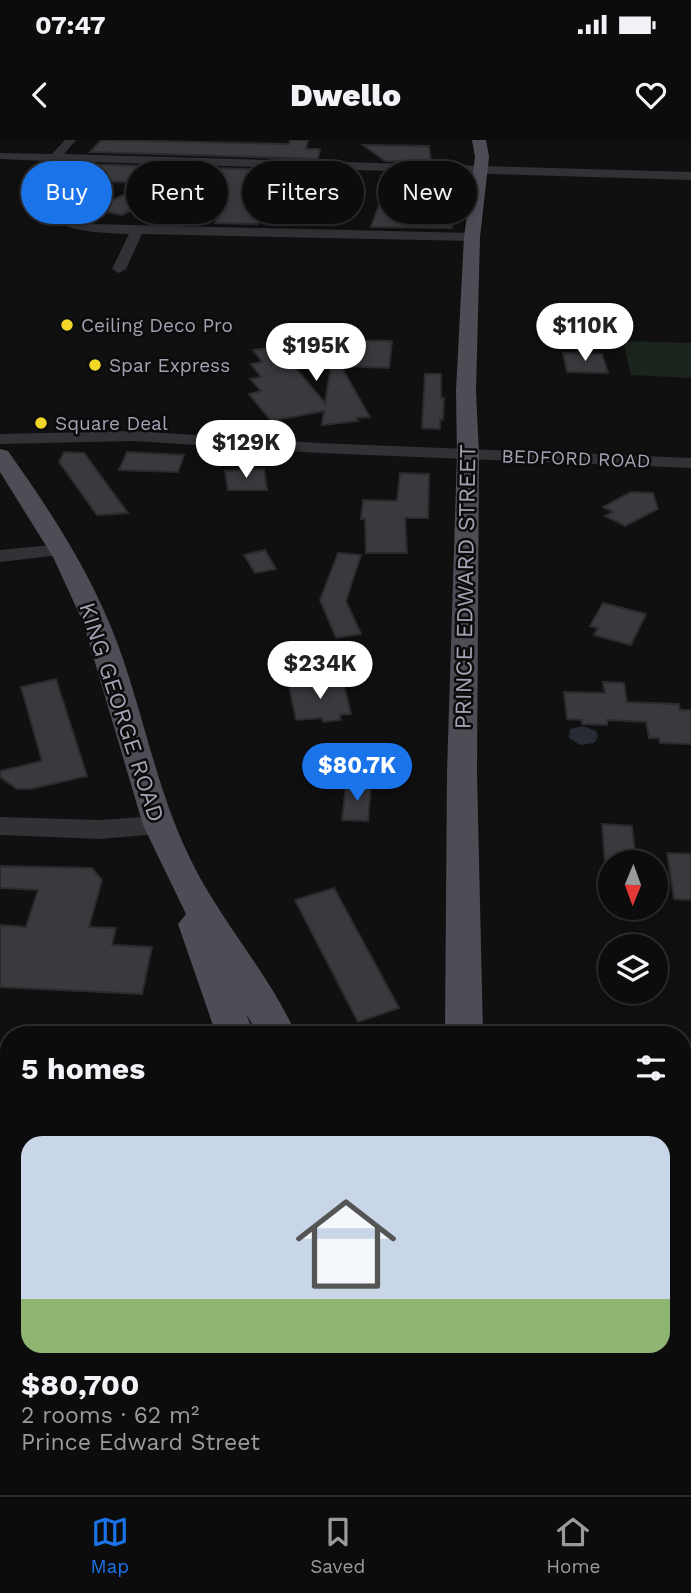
<!DOCTYPE html>
<html lang="en">
<head>
<meta charset="utf-8">
<style>
	body { margin:0; font-family:"Work Sans",sans-serif; background:#1a1a1b; color:#f1f3f6; height:100vh; display:flex; flex-direction:column; font-size:26px; white-space:nowrap }
	* { box-sizing:border-box; margin:0 }
	p { font-size:23px; color:#9a9b9d }
	.icon { flex:none; width:38px; height:38px; fill:none; stroke:currentColor; stroke-width:2; stroke-linecap:round; stroke-linejoin:round }
	.map { position:relative; flex:1; overflow:hidden }
	.panel { position:absolute; left:0px; top:886px; width:691px; height:471px; display:flex; flex-direction:column; background:#0c0c0d; border-radius:28px 28px 0 0; box-shadow:0 4px 10px #0003,0 0 0 2px #2c2c2e }
	.panel>* { flex:none }
	.banner { position:absolute; left:21px; top:21px; width:649px; height:63px; display:flex; gap:14px }
	.needle { width:46px; rotate:181deg }
	.buttons { position:absolute; left:598px; top:710px; display:grid; gap:14px }
	.buttons a { display:grid; place-items:center; width:70px; height:70px; border-radius:50%; background:#0c0c0d; box-shadow:0 4px 10px #0003,0 0 0 2px #2c2c2e; font-size:35px }
	.price { position:absolute; translate:-50% -60px; padding:0 16px; border-radius:24px; background:#fff; color:#222; font-size:23px; line-height:46px; filter:drop-shadow(0 2px 4px #0008) }
	.price::after { content:''; position:absolute; left:50%; top:42px; width:21px; height:16px; margin-left:-10px; background:inherit; clip-path:polygon(0 0,100% 0,50% 100%) }
	.price.on { background:#1a73e8; color:#fff }
	ul { padding:0; list-style:none }
	li { display:grid; align-content:center; gap:14px; height:371px; padding:0 21px }
	li span { display:grid; place-items:center; height:217px; border-radius:21px; color:#555 }
	li>.icon { margin-inline-start:auto }
	span .icon { width:126px; height:126px; fill:#fffc; stroke-width:1 }
	li b { font-size:30px }
	h2 { display:flex; justify-content:space-between; align-items:center; height:84px; padding:0 21px; font-size:30px }
	.chip { padding:0 24px; border-radius:32px; background:#0c0c0d; box-shadow:0 4px 10px #0003,0 0 0 2px #2c2c2e; font-size:24px; line-height:63px }
	.chip.on { background:#1a73e8; color:#fff }
	.status { display:flex; justify-content:space-between; align-items:center; height:49px; padding:0 35px; background:#0c0c0d; direction:ltr }
	.status svg { height:19px; fill:currentColor }
	header { display:flex; justify-content:space-between; align-items:center; height:91px; padding:0 21px; background:#0c0c0d; font-size:32px; font-weight:800 }
	.tab-bar { display:flex; justify-content:space-around; align-items:center; height:98px; border-top:2px solid #2c2c2e; background:#0c0c0d; font-size:19px; color:#9a9b9d }
	.tab-bar a { display:grid; justify-items:center; gap:4px }
	.tab-bar .on { color:#1a73e8 }
	.map>svg:first-child { display:block }
	.green { fill:#1c241e }
	.water { fill:#272b34 }
	.building { fill:#3a3a3e; stroke:#2b2a2d; stroke-width:2 }
	.lines { fill:none; stroke-linecap:round; stroke-linejoin:round }
	.minor { fill:#313136; fill-rule:evenodd }
	.major { fill:#4d4d55; fill-rule:evenodd }
	.poi-dot { fill:#f1d728; stroke:#0b0b0c; stroke-width:2.5 }
	.labels { text-anchor:middle; stroke-width:5; stroke-linejoin:round; paint-order:stroke }
	.far-poi-label { font-size:19px; fill:#a1a3b2; stroke:#0b0b0c; text-anchor:start }
	.far-street-label { font-size:19px; fill:#a1a3b2; stroke:#0b0b0c }
	.street-label { font-size:23px; fill:#a1a3b2; stroke:#0b0b0c }
</style>
</head>
<body>
<div class="status"><b>07:47</b><svg viewBox="0 0 49 12"><path d="M0 12V9h3v3zM5 12V6h3v6zM10 12V3h3v9zM15 12V0h3v12zM26 1h20v11H26zM47 4h2v5h-2z"/></svg></div>
<header><svg class="icon" aria-label="back" viewBox="0 0 24 24"><path d="M15 5l-7 7 7 7"/></svg>Dwello<svg class="icon" aria-label="heart" viewBox="0 0 24 24"><path d="M12 20l-8-8c-3-5 5-10 8-4 3-6 11-1 8 4z"/></svg></header>
<div class="map">
<svg width="691" height="1355" viewBox="0 0 691 1355">
	<rect width="100%" height="100%" fill="#101011"/>
	<path class="green" d="M623,201L691,203V238L631,235Z"/>
	<path class="water" d="M583,586L596,591L598,597L594,603L580,605L569,598L570,589Z"/>
	<g class="building">
		<path d="M101,0L289,4L290,0H308L306,9H320L318,19L90,12Z"/>
		<path d="M363,5L429,6L431,22L385,21Z"/>
		<path d="M80,24L314,31L303,78L260,76L258,84L215,83L217,79L171,78L191,42L164,43L168,53L122,75L93,69L150,43L66,40Z"/>
		<path d="M396,34L432,35L436,70H451L452,88L371,87L379,65L398,66Z"/>
		<path d="M311,62L336,63L329,81H305Z"/>
		<path d="M335,200L392,201L389,228L341,226L370,277L356,278L358,281L322,285L324,271L271,281L249,254L261,251L250,239L261,237L251,224L262,222L253,210L278,207L325,263Z"/>
		<path d="M563,213L602,214L608,233L567,232Z"/>
		<path d="M425,234H441V258H444L443,280L440,279V289L422,288Z"/>
		<path d="M64,312L84,313L128,373L97,375L59,322Z"/>
		<path d="M127,312L184,315L178,332L119,330Z"/>
		<path d="M264,329L267,350H228L225,331Z"/>
		<path d="M400,333L429,334L428,378H405L407,413H366L365,379H361L363,360L397,361Z"/>
		<path d="M631,352L653,353L658,369L625,386L605,376L613,372L603,367Z"/>
		<path d="M265,410L276,429L255,433L244,415Z"/>
		<path d="M338,413L361,415L346,461L361,494L336,498L320,460Z"/>
		<path d="M603,463L646,474L631,505L594,495L598,488L590,486Z"/>
		<path d="M56,539L87,636L30,649H17L0,637V631L42,621L21,547Z"/>
		<path d="M343,541L351,574L340,575L341,580L323,582L322,578L296,580L289,546Z"/>
		<path d="M603,542L624,543L627,562L679,564L680,570H691V604L660,603L659,598H649L646,582L607,580V585L582,584V580L567,579L564,552L605,553Z"/>
		<path d="M346,645L371,646L368,681L342,680Z"/>
		<path d="M602,684L632,686L636,723H605Z"/>
		<path d="M667,713L691,714V760L674,759Z"/>
		<path d="M0,726L92,728L102,740L89,787L116,788L112,805L152,807L142,854L0,847V785L26,787L38,750L0,748Z"/>
		<path d="M334,748L399,868L358,882L295,760Z"/>
	</g>
	<g class="lines">
		<g class="minor">
			<path d="M65,0H76L64,14L691,32V40L58,21L36,47V51L56,72L68,79L90,84L472,93L479,97L472,101L142,94L126,129L119,133L112,129L129,94C82,92 53,92 24,51L26,43L46,21L0,19V13L52,14Z"/>
			<path d="M135,291L319,303L691,318V328L319,313L135,301L0,304V294Z"/>
			<path d="M62,404L69,406L72,410L69,414L0,422V410Z"/>
			<path d="M159,676L168,678L172,685L168,692L159,694L99,699L0,695V677L99,680Z"/>
		</g>
		<g class="major">
			<path d="M472,0H486L489,17L480,97L476,251L479,314L477,633L483,894H445L447,633L457,314L456,251L464,97L475,17Z"/>
			<path d="M0,309L8,311C51,372 92,434 118,505C143,573 156,646 187,712C216,776 267,830 296,894H258L246,874L254,894H216L178,784L186,774L143,685L83,482L53,417L0,332Z"/>
			<path d="M405,1348H456L459,1355H408Z"/>
		</g>
	</g>
	<g class="poi-dot">
		<circle cx="67" cy="185" r="7"/>
		<circle cx="95" cy="225" r="7"/>
		<circle cx="41" cy="283" r="7"/>
	</g>
	<g class="labels">
		<g class="far-poi-label">
			<text x="81" y="192">Ceiling Deco Pro</text>
			<text x="109" y="232">Spar Express</text>
			<text x="55" y="290">Square Deal</text>
		</g>
		<g class="far-street-label">
			<text transform="translate(576 318) rotate(2)" y="7">BEDFORD ROAD</text>
		</g>
		<g class="street-label">
			<text transform="translate(465 447) rotate(-89)" y="8">PRINCE EDWARD STREET</text>
			<text transform="translate(122 572) rotate(72)" y="8">KING GEORGE ROAD</text>
		</g>
	</g>
</svg>
<div class="buttons">
<a><svg class="needle" viewBox="-14 -14 28 28"><path d="M0-13l5 13h-10z" fill="#e53935"/><path d="M0 13l5-13h-10z" fill="#9a9b9d"/></svg></a>
<a><svg class="icon" aria-label="layers" viewBox="0 0 24 24"><path d="M12 4l9 5-9 5-9-5zM3 14l9 5 9-5"/></svg></a>
</div>
<b class="price" style="left:585px;top:223px">$110K</b>
<b class="price" style="left:316px;top:243px">$195K</b>
<b class="price" style="left:246px;top:340px">$129K</b>
<b class="price" style="left:320px;top:561px">$234K</b>
<b class="price on" style="left:357px;top:663px">$80.7K</b>
<div class="banner">
<a class="chip on">Buy</a>
<a class="chip">Rent</a>
<a class="chip">Filters</a>
<a class="chip">New</a>
</div>
<section class="panel">
<h2>5 homes<svg class="icon" aria-label="filters" viewBox="0 0 24 24"><path d="M4 7h16M4 17h16"/><circle cx="9" cy="7" r="2"/><circle cx="15" cy="17" r="2"/></svg></h2>
<ul>
<li><span style="background:linear-gradient(#c9d6e8 75%,#8fb573 0)"><svg class="icon" aria-label="home" viewBox="0 0 24 24"><path d="M3 11l9-7 9 7M6 9v11h12V9"/></svg></span><div><b>$80,700</b><p>2 rooms · 62 m²</p><p>Prince Edward Street</p></div></li>
</ul>
</section>
</div>
<nav class="tab-bar">
<a class="on"><svg class="icon" aria-label="map" viewBox="0 0 24 24"><path d="M3 6l6-2 6 2 6-2v14l-6 2-6-2-6 2zM9 4v14M15 6v14"/></svg>Map</a>
<a><svg class="icon" aria-label="saved" viewBox="0 0 24 24"><path d="M7 4h10v16l-5-4-5 4z"/></svg>Saved</a>
<a><svg class="icon" aria-label="home" viewBox="0 0 24 24"><path d="M3 11l9-7 9 7M6 9v11h12V9"/></svg>Home</a>
</nav>
</body>
</html>
